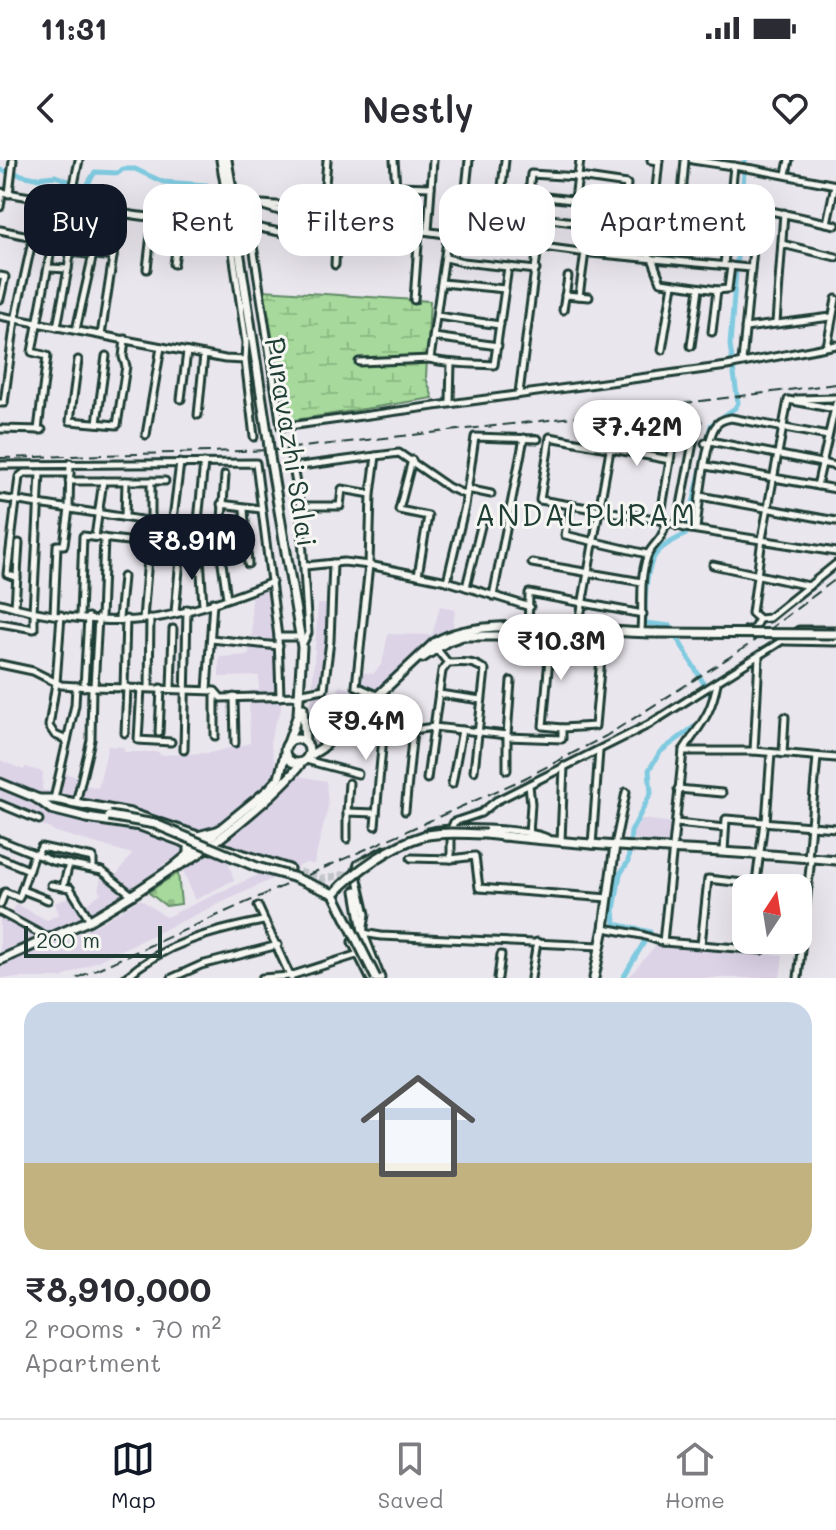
<!DOCTYPE html>
<html lang="en">
<head>
<meta charset="utf-8">
<style>
	body { margin:0; font-family:Mali,sans-serif; background:#f7f7f7; color:#2b2b33; height:100vh; display:flex; flex-direction:column; font-size:30px; white-space:nowrap }
	* { box-sizing:border-box; margin:0 }
	p { font-size:26px; color:#7c7c81 }
	.icon { flex:none; width:44px; height:44px; fill:none; stroke:currentColor; stroke-width:2; stroke-linecap:round; stroke-linejoin:round }
	.map { position:relative; height:818px; overflow:hidden }
	.panel { display:flex; flex-direction:column; background:#fff; flex:1 }
	.panel>* { flex:none }
	.hud { position:absolute; left:24px; top:24px; width:788px; height:72px; display:flex; gap:16px }
	.needle { width:52px; rotate:12deg }
	.tools { position:absolute; left:732px; top:714px; display:grid; gap:16px }
	.tools a { display:grid; place-items:center; width:80px; height:80px; border-radius:16px; background:#fff; box-shadow:0 8px 32px #0002; font-size:40px }
	.scale { position:absolute; left:24px; bottom:20px; width:138px; box-sizing:border-box; padding-left:8px; border:4px solid #1f3d34; border-top:0; font-size:22px; line-height:28px; white-space:nowrap; color:#1f3d34; -webkit-text-stroke:6px #f6f6f2; paint-order:stroke }
	.price { position:absolute; translate:-50% -68px; padding:0 18px; border-radius:28px; background:#fff; color:#222; font-size:26px; line-height:52px; filter:drop-shadow(0 2px 4px #0008) }
	.price::after { content:''; position:absolute; left:50%; top:48px; width:24px; height:18px; margin-left:-12px; background:inherit; clip-path:polygon(0 0,100% 0,50% 100%) }
	.price.selected { background:#111827; color:#fff }
	ul { padding:0; list-style:none }
	li { display:grid; align-content:center; gap:16px; height:424px; padding:0 24px }
	li span { display:grid; place-items:center; height:248px; border-radius:24px; color:#555 }
	li>.icon { margin-inline-start:auto }
	span .icon { width:144px; height:144px; fill:#fffc; stroke-width:1 }
	li b { font-size:34px }
	.chip { padding:0 28px; border-radius:24px; background:#fff; box-shadow:0 8px 32px #0002; font-size:28px; line-height:72px }
	.chip.selected { background:#111827; color:#fff }
	.status { display:flex; justify-content:space-between; align-items:center; height:56px; padding:0 40px; background:#fff; direction:ltr }
	.status svg { height:22px; fill:currentColor }
	header { display:flex; justify-content:space-between; align-items:center; height:104px; padding:0 24px; background:#fff; font-size:36px; font-weight:600 }
	.tabs { display:flex; justify-content:space-around; align-items:center; height:112px; border-top:2px solid #e1e1e2; background:#fff; font-size:22px; color:#7c7c81 }
	.tabs a { display:grid; justify-items:center; gap:4px }
	.tabs .selected { color:#111827 }
	.map>svg:first-child { display:block }
	.built { fill:#dcd3e7 }
	.wetland { fill:url(#wetland-marsh); stroke:#628b68; stroke-width:2 }
	.cemetery { fill:url(#cemetery-stones); stroke:#628b68; stroke-width:2 }
	.lines { fill:none; stroke-linecap:round; stroke-linejoin:round }
	.canal { stroke:#80cae0; stroke-width:5 }
	.secondary-tunnel { stroke:#c1c4c8; stroke-width:7; stroke-dasharray:7 3.5; stroke-linecap:butt }
	.street-casing { stroke:#1f3d34; stroke-width:11 }
	.secondary-casing { stroke:#1f3d34; stroke-width:13 }
	.primary-casing { stroke:#1f3d34; stroke-width:13 }
	.street { stroke:#f6f6f2; stroke-width:5 }
	.secondary { stroke:#f6f6f2; stroke-width:7 }
	.primary { stroke:#f6f6f2; stroke-width:7 }
	.rail { stroke:#1f3d34; stroke-width:2; stroke-dasharray:12 6; stroke-linecap:butt }
	.secondary-bridge-casing { stroke:#1f3d34; stroke-width:13; stroke-linecap:butt }
	.primary-bridge-casing { stroke:#1f3d34; stroke-width:13; stroke-linecap:butt }
	.secondary-bridge { stroke:#f6f6f2; stroke-width:7 }
	.primary-bridge { stroke:#f6f6f2; stroke-width:7 }
	.labels { text-anchor:middle; stroke-width:6; stroke-linejoin:round; paint-order:stroke }
	.street-label { font-size:28px; fill:#1f3d34; stroke:#f6f6f2 }
	.neighbourhood-label { font-size:30px; letter-spacing:2px; fill:#1f3d34; stroke:#f6f6f2 }
</style>
</head>
<body>
<div class="status"><b>11:31</b><svg viewBox="0 0 49 12"><path d="M0 12V9h3v3zM5 12V6h3v6zM10 12V3h3v9zM15 12V0h3v12zM26 1h20v11H26zM47 4h2v5h-2z"/></svg></div>
<header><svg class="icon" aria-label="back" viewBox="0 0 24 24"><path d="M15 5l-7 7 7 7"/></svg>Nestly<svg class="icon" aria-label="heart" viewBox="0 0 24 24"><path d="M12 20l-8-8c-3-5 5-10 8-4 3-6 11-1 8 4z"/></svg></header>
<div class="map">
<svg width="836" height="818" viewBox="0 0 836 818">
	<defs>
		<pattern id="wetland-marsh" width="20" height="14" patternUnits="userSpaceOnUse" patternTransform="scale(2)"><rect width="20" height="14" fill="#a6d99b"/><path d="M1 5h8M5 5V1M11 12h8M15 12V8" fill="none" stroke="#8ebb86"/></pattern>
		<pattern id="cemetery-stones" width="16" height="16" patternUnits="userSpaceOnUse" patternTransform="scale(2)"><rect width="16" height="16" fill="#a6d99b"/><path d="M2 7V4a2 2 0 0 1 4 0v3zM10 15v-3a2 2 0 0 1 4 0v3z" fill="#8ebb86"/></pattern>
	</defs>
	<rect width="100%" height="100%" fill="#eae6ed"/>
	<filter id="ink" filterUnits="userSpaceOnUse"><feTurbulence type="fractalNoise" baseFrequency=".0125" numOctaves="2"/><feDisplacementMap in="SourceGraphic" scale="16" xChannelSelector="R" yChannelSelector="G"/><feConvolveMatrix kernelMatrix="1 2 1 2 8 2 1 2 1" color-interpolation-filters="sRGB"/></filter>
	<g filter="url(#ink)">
		<g class="built">
			<path d="M269,417L276,459L281,550L274,566L270,582L277,611L273,621L212,671L115,740L87,756L0,793V752L9,756L16,744L47,760L59,754L55,743L77,734L84,746L101,733L98,730L103,708L115,717L132,694L56,672L42,665V662L0,644V600L24,610L25,607L43,612L42,630L54,632L59,612L82,618L81,624L98,628L108,586L124,587V592H159L160,595L209,593L250,583L249,531L259,530V516L219,517V497L249,495L250,481L252,480L251,424Z"/>
			<path d="M318,444H331L325,531L338,532L339,526L353,529L362,512L373,514L382,504L388,474L432,475L440,446L455,449L453,467L375,530L330,574L316,573L310,562Z"/>
			<path d="M298,616L326,621L328,647L314,704L306,703L61,818H0V808L21,795L68,779L99,764L140,739L166,757L286,702L256,696L230,685L226,681L230,673Z"/>
			<path d="M641,659L676,663L671,687L631,678Z"/>
			<path d="M212,693L228,701L234,720L195,740L183,710Z"/>
			<path d="M655,786L783,795L780,818H628Z"/>
		</g>
		<path class="wetland" d="M263,130L430,141L426,218L433,238L289,261Z"/>
		<path class="cemetery" d="M178,713L181,744L166,746L148,732Z"/>
		<g class="lines">
			<g class="canal">
				<path d="M0,10L35,18L55,16L86,27L95,12L118,13L123,9H135L163,22L207,25L212,45L243,44"/>
				<path d="M671,466L645,463C645,443 644,415 654,397C660,386 675,380 686,374L711,265L735,248L738,243L730,185L745,0"/>
				<path d="M675,474L712,538"/>
				<path d="M623,818L650,772L615,764L614,750L620,714L628,702L631,672L651,633L649,610L660,592L702,561"/>
			</g>
			<path class="secondary-tunnel" d="M289,709L323,719L345,714L351,719L356,731"/>
			<g class="street-casing">
				<g id="street">
					<path d="M394,0L396,26L431,27"/>
					<path d="M651,0L659,1"/>
					<path d="M692,0L753,9L836,25"/>
					<path d="M786,14L789,0"/>
					<path d="M325,25L327,0"/>
					<path d="M0,32C75,43 152,66 228,58"/>
					<path d="M9,34L13,0"/>
					<path d="M529,35L624,46"/>
					<path d="M575,39L580,0"/>
					<path d="M70,44L79,0"/>
					<path d="M262,44L343,50"/>
					<path d="M0,47L2,33"/>
					<path d="M248,48L250,66L319,80"/>
					<path d="M527,56L621,68"/>
					<path d="M228,58L235,52L257,44L286,53L332,58L364,66L393,67L580,92L750,108"/>
					<path d="M827,63L835,25"/>
					<path d="M621,65L727,73"/>
					<path d="M250,66L281,267L727,206L836,185"/>
					<path d="M0,70L33,77L39,39"/>
					<path d="M679,70L685,0"/>
					<path d="M428,71L433,0"/>
					<path d="M699,71L703,33"/>
					<path d="M461,76L469,0"/>
					<path d="M651,78L706,83"/>
					<path d="M496,80L505,0"/>
					<path d="M524,84L531,14L579,17L627,24L619,95"/>
					<path d="M782,84L836,97"/>
					<path d="M70,92L113,97L101,175"/>
					<path d="M113,97L119,51"/>
					<path d="M446,98L463,102L536,110"/>
					<path d="M649,98L659,0"/>
					<path d="M652,98L661,122L717,130L728,129L731,106"/>
					<path d="M174,104L181,58"/>
					<path d="M335,105L337,59"/>
					<path d="M724,105L734,6"/>
					<path d="M49,108L68,109L77,45"/>
					<path d="M147,109L153,57"/>
					<path d="M0,116L5,117L0,139"/>
					<path d="M442,123L505,129"/>
					<path d="M565,135L589,137"/>
					<path d="M579,136L585,92"/>
					<path d="M414,140L419,70"/>
					<path d="M563,150L568,117"/>
					<path d="M0,156L225,199L245,200L246,183L228,58"/>
					<path d="M437,156L500,165"/>
					<path d="M776,163L784,53"/>
					<path d="M57,167L68,109"/>
					<path d="M745,168L831,157"/>
					<path d="M76,170L93,94L97,48L102,32"/>
					<path d="M712,172L717,130"/>
					<path d="M434,177L498,186"/>
					<path d="M691,186L699,128"/>
					<path d="M827,186L836,139"/>
					<path d="M662,190L673,124"/>
					<path d="M430,199C451,205 473,203 494,205L508,107"/>
					<path d="M78,200L70,261L117,265L126,206L123,197L125,179"/>
					<path d="M245,200L254,277"/>
					<path d="M359,202L430,199L448,74"/>
					<path d="M742,202L757,48L836,65"/>
					<path d="M519,233L538,86"/>
					<path d="M181,239L187,192"/>
					<path d="M797,239L836,238"/>
					<path d="M450,242L451,203"/>
					<path d="M0,243H4L15,160L33,77"/>
					<path d="M835,249L788,240L762,379L752,453L759,459L769,458L836,404"/>
					<path d="M198,255L204,195"/>
					<path d="M97,263L106,196"/>
					<path d="M0,269L42,270"/>
					<path d="M38,270L47,196L32,192L60,42"/>
					<path d="M146,275L161,187"/>
					<path d="M705,283L710,281L836,306"/>
					<path d="M290,291L293,307"/>
					<path d="M376,296L399,293L448,327L466,335"/>
					<path d="M412,300L399,350L428,356L418,415"/>
					<path d="M670,300L550,277L540,340L660,360L685,368L836,392"/>
					<path d="M0,305L256,303L278,477L280,537"/>
					<path d="M706,306L836,329"/>
					<path d="M40,313H70"/>
					<path d="M225,315L220,389L227,438"/>
					<path d="M69,321H165"/>
					<path d="M817,326L836,243"/>
					<path d="M467,329L491,334"/>
					<path d="M700,336L836,361"/>
					<path d="M0,338L147,361L178,368L199,381L203,445"/>
					<path d="M221,344L261,349"/>
					<path d="M571,345L565,375L647,394"/>
					<path d="M300,346L293,307L376,296L371,334L369,405L356,526L379,536"/>
					<path d="M244,349L248,404"/>
					<path d="M125,357L126,321"/>
					<path d="M660,360L677,259L697,262L677,366"/>
					<path d="M172,367L180,303"/>
					<path d="M696,369C698,350 706,280 715,267C718,261 725,259 731,258L828,276"/>
					<path d="M95,377L103,321"/>
					<path d="M196,380L204,303"/>
					<path d="M532,403L642,422"/>
					<path d="M713,405L809,426"/>
					<path d="M305,406L344,402L369,405L447,421L530,447"/>
					<path d="M17,418L7,414L19,317L24,313H40L33,452"/>
					<path d="M447,421L465,346L475,277L538,279"/>
					<path d="M466,427L483,358"/>
					<path d="M493,436L524,278"/>
					<path d="M0,443C43,456 102,464 147,459C183,455 239,436 272,422"/>
					<path d="M15,447L19,383"/>
					<path d="M175,452L181,389L178,369"/>
					<path d="M54,454L57,385H64L69,349L70,303"/>
					<path d="M61,455L56,523L49,566L55,575L67,580"/>
					<path d="M80,456L83,376L164,385"/>
					<path d="M98,458L94,527L215,531L221,538L299,536"/>
					<path d="M101,459L104,378"/>
					<path d="M119,459L123,417"/>
					<path d="M143,459L151,362V321"/>
					<path d="M0,463L34,469V452"/>
					<path d="M578,468L613,273L673,282"/>
					<path d="M641,470C643,446 639,420 647,397C652,383 662,383 666,363"/>
					<path d="M747,470H753L759,459"/>
					<path d="M528,475L529,433L643,454"/>
					<path d="M551,476L543,566L562,568"/>
					<path d="M278,477H300"/>
					<path d="M211,479L279,486"/>
					<path d="M785,481L836,482"/>
					<path d="M302,485L308,473L300,346H340L342,329L371,334"/>
					<path d="M436,488L448,503L442,511L434,567L507,575V577L562,579V568L595,566L603,476"/>
					<path d="M448,503C462,502 473,501 485,510L474,611"/>
					<path d="M0,504L33,511L61,525L76,526"/>
					<path d="M84,527L88,457"/>
					<path d="M124,527L126,459"/>
					<path d="M141,528L138,580L171,582"/>
					<path d="M149,528L150,458"/>
					<path d="M171,528L173,469"/>
					<path d="M207,530L213,442"/>
					<path d="M303,533L324,529L330,481L333,403"/>
					<path d="M439,534L481,540"/>
					<path d="M234,537L235,583"/>
					<path d="M384,565L413,570L405,651"/>
					<path d="M413,570L434,567L427,619"/>
					<path d="M125,573L127,527"/>
					<path d="M159,573L161,528"/>
					<path d="M507,575L511,521"/>
					<path d="M215,576V532"/>
					<path d="M184,590L187,449"/>
					<path d="M683,591C700,564 711,556 717,523"/>
					<path d="M754,591L759,497"/>
					<path d="M783,594L785,557"/>
					<path d="M306,600L358,614"/>
					<path d="M507,610V577"/>
					<path d="M452,624L462,570"/>
					<path d="M678,629L722,633"/>
					<path d="M54,639L75,545L76,526L94,527"/>
					<path d="M76,643L91,580L92,527"/>
					<path d="M0,644L39,660"/>
					<path d="M347,652L349,623"/>
					<path d="M766,662L771,593"/>
					<path d="M676,663L725,668"/>
					<path d="M375,666L384,565L381,561L378,537"/>
					<path d="M427,672C453,666 523,668 547,678"/>
					<path d="M529,674L531,644L529,625"/>
					<path d="M347,679V652L376,653"/>
					<path d="M0,680L52,701L102,711L132,735"/>
					<path d="M561,681L564,606"/>
					<path d="M592,685L599,591"/>
					<path d="M615,685L626,632"/>
					<path d="M384,690L358,704L356,711L366,754L363,773L381,776L600,786"/>
					<path d="M724,691L726,659L836,668"/>
					<path d="M37,695L41,687L93,698V709"/>
					<path d="M0,698L29,710"/>
					<path d="M411,698L451,699L475,696L479,728L608,738"/>
					<path d="M808,698L817,597"/>
					<path d="M451,699V669L454,662L481,653L496,641L648,565L799,470H836"/>
					<path d="M51,725L63,727L69,704"/>
					<path d="M63,727L70,728L90,760"/>
					<path d="M749,728L756,722L764,662"/>
					<path d="M791,728V725L808,727"/>
					<path d="M22,730L48,740"/>
					<path d="M0,745L5,732L19,738L34,694"/>
					<path d="M258,746L291,818"/>
					<path d="M0,752L46,777"/>
					<path d="M604,768L642,775L663,782L762,790"/>
					<path d="M786,780V785L801,787"/>
					<path d="M663,782L683,591H754L836,598"/>
					<path d="M701,785L708,719L752,724"/>
					<path d="M741,788L746,749"/>
					<path d="M125,818C165,783 212,771 263,761"/>
					<path d="M172,818L201,805L278,785"/>
					<path d="M262,818L290,816L359,794"/>
					<path d="M498,818L501,795"/>
					<path d="M531,818L537,782"/>
					<path d="M798,818L811,698"/>
				</g>
			</g>
			<g class="secondary-casing">
				<g id="secondary">
					<path d="M0,623L41,640"/>
					<path d="M37,639H54L130,653L198,676L217,671"/>
					<path d="M39,640L51,649L87,658L140,666L189,684V693"/>
					<path d="M486,674C603,688 719,690 836,700"/>
					<path d="M211,689L216,686L289,709"/>
					<path d="M356,731L364,777L380,818"/>
					<path d="M360,776L353,782L371,818"/>
					<path d="M594,818L604,768L615,685"/>
				</g>
			</g>
			<g class="primary-casing">
				<g id="primary">
					<path d="M221,0L228,41L235,51"/>
					<path d="M227,0L235,47V64L268,279"/>
					<path d="M270,297L302,487L298,554L288,583"/>
					<path d="M422,498L448,481L463,476H603L611,474"/>
					<path d="M303,548L305,582"/>
					<circle cx="297" cy="591" r="12"/>
					<path d="M308,597L322,588L434,483C481,452 599,474 657,473"/>
					<path d="M173,708C200,699 285,627 301,603"/>
					<path d="M0,800L90,760L132,735L171,709L268,630L279,618L285,594"/>
				</g>
			</g>
			<use href="#street" class="street"/>
			<use href="#secondary" class="secondary"/>
			<use href="#primary" class="primary"/>
			<g class="rail">
				<path d="M0,298L275,290L549,260L836,224"/>
				<path d="M77,818L521,620L606,576L747,486L836,419"/>
			</g>
			<g class="secondary-bridge-casing">
				<g id="secondary-bridge">
					<path d="M109,656L155,664L257,707L293,717L334,734L376,818"/>
					<path d="M334,734C354,711 393,685 423,676C443,671 466,674 486,674"/>
				</g>
			</g>
			<g class="primary-bridge-casing">
				<g id="primary-bridge">
					<path d="M268,279L270,297"/>
					<path d="M657,473L836,474"/>
				</g>
			</g>
			<use href="#secondary-bridge" class="secondary-bridge"/>
			<use href="#primary-bridge" class="primary-bridge"/>
		</g>
	</g>
	<g class="labels">
		<g class="street-label">
			<text transform="translate(291 282) rotate(81)" y="10">Puravazhi Salai</text>
		</g>
		<g class="neighbourhood-label">
			<text x="586" y="366">ANDALPURAM</text>
		</g>
	</g>
</svg>
<div class="tools">
<a><svg class="needle" viewBox="-14 -14 28 28"><path d="M0-13l5 13h-10z" fill="#e53935"/><path d="M0 13l5-13h-10z" fill="#7c7c81"/></svg></a>
</div>
<div class="scale">200 m</div>
<b class="price" style="left:637px;top:308px">₹7.42M</b>
<b class="price selected" style="left:192px;top:422px">₹8.91M</b>
<b class="price" style="left:561px;top:522px">₹10.3M</b>
<b class="price" style="left:366px;top:602px">₹9.4M</b>
<div class="hud">
<a class="chip selected">Buy</a>
<a class="chip">Rent</a>
<a class="chip">Filters</a>
<a class="chip">New</a>
<a class="chip">Apartment</a>
</div>
</div>
<section class="panel">
<ul>
<li><span style="background:linear-gradient(#c9d6e8 65%,#c2b280 0)"><svg class="icon" aria-label="home" viewBox="0 0 24 24"><path d="M3 11l9-7 9 7M6 9v11h12V9"/></svg></span><div><b>₹8,910,000</b><p>2 rooms · 70 m²</p><p>Apartment</p></div></li>
</ul>
</section>
<nav class="tabs">
<a class="selected"><svg class="icon" aria-label="map" viewBox="0 0 24 24"><path d="M3 6l6-2 6 2 6-2v14l-6 2-6-2-6 2zM9 4v14M15 6v14"/></svg>Map</a>
<a><svg class="icon" aria-label="saved" viewBox="0 0 24 24"><path d="M7 4h10v16l-5-4-5 4z"/></svg>Saved</a>
<a><svg class="icon" aria-label="home" viewBox="0 0 24 24"><path d="M3 11l9-7 9 7M6 9v11h12V9"/></svg>Home</a>
</nav>
</body>
</html>
